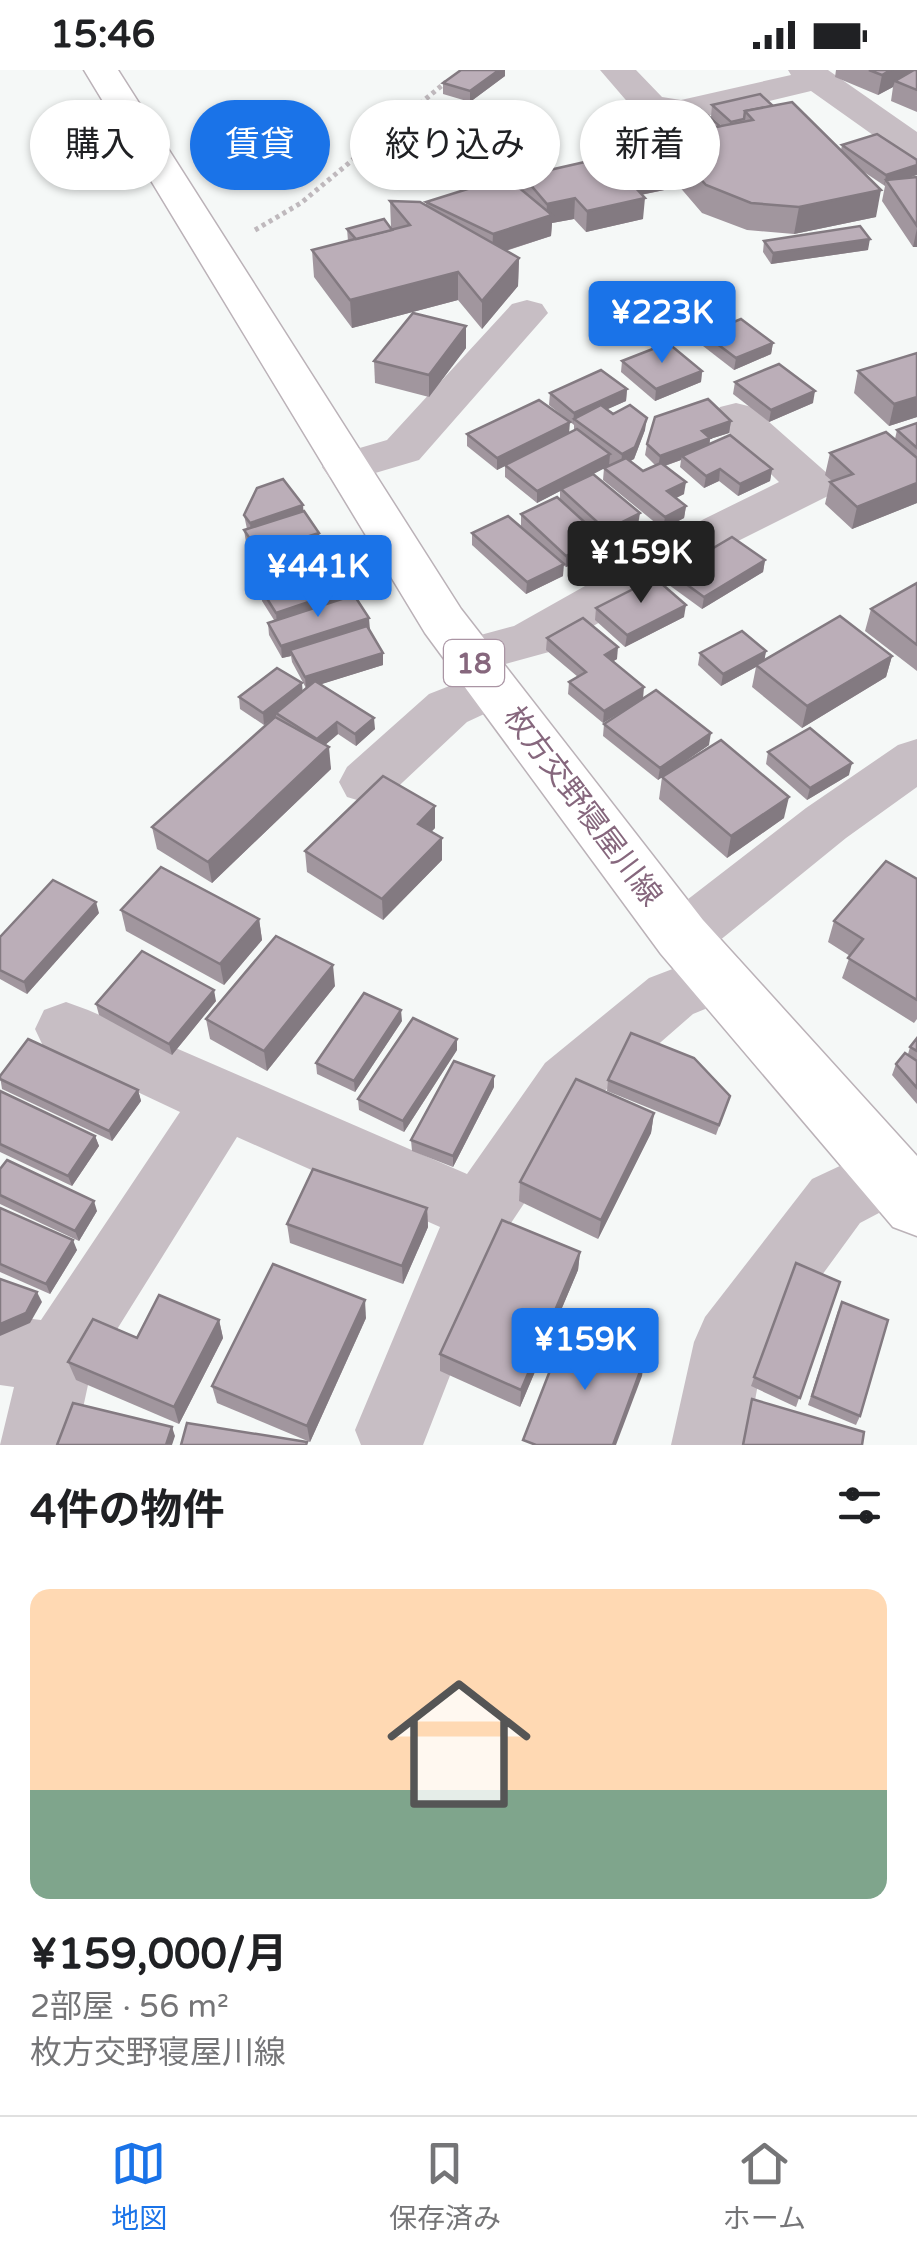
<!DOCTYPE html>
<html lang="ja">
<head>
<meta charset="utf-8">
<style>
	body { margin:0; font-family:"Varela Round","Noto Sans JP",sans-serif; background:#f6f6f6; color:#202124; height:100vh; display:flex; flex-direction:column; font-size:38px; white-space:nowrap }
	* { box-sizing:border-box; margin:0 }
	p { font-size:32px; color:#757577 }
	.icon { flex:none; width:55px; height:55px; fill:none; stroke:currentColor; stroke-width:2; stroke-linecap:round; stroke-linejoin:round }
	.map { position:relative; height:1375px; overflow:hidden }
	.panel { display:flex; flex-direction:column; background:#fff; flex:1 }
	.panel>* { flex:none }
	.guide { position:absolute; left:30px; top:30px; width:858px; height:90px; display:flex; gap:20px }
	.price { position:absolute; translate:-50% -85px; padding:0 22px; border-radius:10px; background:#1a73e8; color:#fff; font-size:32px; line-height:65px; filter:drop-shadow(0 2px 5px #0008) }
	.price::after { content:''; position:absolute; left:50%; top:60px; width:30px; height:22px; margin-left:-15px; background:inherit; clip-path:polygon(0 0,100% 0,50% 100%) }
	.price.selected { background:#222; color:#fff }
	ul { padding:0; list-style:none }
	li { display:grid; align-content:center; gap:20px; height:530px; padding:0 30px }
	li+li { border-top:2px solid #e0e0e0 }
	li span { display:grid; place-items:center; height:310px; border-radius:20px; color:#555 }
	li>.icon { margin-inline-start:auto }
	span .icon { width:180px; height:180px; fill:#fffc; stroke-width:1 }
	li b { font-size:42px }
	h2 { display:flex; justify-content:space-between; align-items:center; height:120px; padding:0 30px; font-size:42px }
	.pill { padding:0 35px; border-radius:45px; background:#fff; box-shadow:0 2px 8px #0004; font-size:35px; line-height:90px }
	.pill.selected { background:#1a73e8; color:#fff }
	.status { display:flex; justify-content:space-between; align-items:center; height:70px; padding:0 50px; background:#fff; direction:ltr }
	.status svg { height:28px; fill:currentColor }
	.dock { display:flex; justify-content:space-around; align-items:center; height:140px; border-top:2px solid #e0e0e0; background:#fff; font-size:28px; color:#757577 }
	.dock a { display:grid; justify-items:center; gap:5px }
	.dock .selected { color:#1a73e8 }
	.map>svg:first-child { display:block }
	.lines { fill:none; stroke-linecap:round; stroke-linejoin:round }
	.major-casing { stroke:#bbb2b8; stroke-width:3 }
	.path { stroke:#bfb9bd; stroke-width:5; stroke-dasharray:4 4; stroke-linecap:butt }
	.minor { fill:#c7bec4; fill-rule:evenodd }
	.major { fill:#fff; fill-rule:evenodd }
	.wall { fill:#a1969e }
	.shaded-wall { fill:#837a81 }
	.building { fill:#bbaeb8; stroke:#837a81; stroke-width:2.5 }
	.labels { text-anchor:middle; stroke-width:10; stroke-linejoin:round; paint-order:stroke }
	.shield { fill:#fff; stroke:#aa95a4; stroke-width:2.5 }
	.shield-label { font-size:28px; font-weight:bold; fill:#86677d }
	.street-label { font-size:30px; fill:#86677d; stroke:#fff }
</style>
</head>
<body>
<div class="status"><b>15:46</b><svg viewBox="0 0 49 12"><path d="M0 12V9h3v3zM5 12V6h3v6zM10 12V3h3v9zM15 12V0h3v12zM26 1h20v11H26zM47 4h2v5h-2z"/></svg></div>
<div class="map">
<svg width="917" height="1375" viewBox="0 0 917 1375">
	<rect width="100%" height="100%" fill="#f5f8f7"/>
	<g class="lines">
		<g class="major-casing">
			<path id="major" d="M84,0H118L461,539L703,850L917,1086V1166L893,1157L661,884L425,563Z"/>
		</g>
		<path class="path" d="M255,160L301,133L446,12"/>
		<g class="minor">
			<path d="M600,0H636L662,27L681,30L791,5L788,0H828L917,62V90L904,87L811,21L681,52L637,43Z"/>
			<path d="M527,230L542,234L548,243L419,390L345,412L329,407L322,397L329,387L387,370L512,234Z"/>
			<path d="M736,333L752,337L828,404L835,415L828,426L738,471L549,582L469,604L451,599L443,586L451,573L514,556L704,449L779,412L713,347L720,337Z"/>
			<path d="M493,599L512,605L519,618L512,631L467,652L387,727L367,733L347,727L339,712L347,697L429,624Z"/>
			<path d="M917,669V717L846,768L703,884L682,892L661,884L652,867L661,850L806,738L898,675Z"/>
			<path d="M717,882L739,889L748,907L739,925L693,944L591,1033L507,1159L423,1375H361L355,1360L440,1157L237,1067L91,1301L75,1375H0L14,1317L0,1315V1245L41,1250L180,1042L44,978L35,959L44,940L66,932L88,940L467,1104L545,993L649,908Z"/>
			<path d="M889,1073L913,1081L917,1091V1115L913,1125L860,1153L763,1286L747,1375H671L694,1272L705,1247L812,1109Z"/>
		</g>
		<use href="#major" class="major"/>
	</g>
	<g class="wall">
		<path d="M836,0H917V42L891,31L893,17L878,25L835,7Z"/>
		<path d="M505,6L470,32L443,24V13Z"/>
		<path d="M712,35L773,36L841,80L842,75L910,108L917,107V177H913L882,131L885,116L864,102L876,147L794,164L747,160L702,143L660,94L663,67L669,66L661,59L662,48L722,56L711,47Z"/>
		<path d="M618,95L670,108L669,119L641,125L643,149L586,162L574,149L552,153L551,166L506,181L519,188L518,216L482,259L458,230L352,258L314,207L312,180L348,171L347,159L391,158L390,131L426,136V132L523,121V106L618,99Z"/>
		<path d="M764,171L868,180L771,194L763,182Z"/>
		<path d="M466,256V278L429,327L375,313L374,291Z"/>
		<path d="M704,264L773,273L771,284L734,300L703,276Z"/>
		<path d="M917,283V347L889,356L854,323L858,301Z"/>
		<path d="M622,291L702,301L701,312L655,331L621,302Z"/>
		<path d="M735,312L813,333L769,352L733,324Z"/>
		<path d="M627,319L626,331L607,339L645,360L634,389L630,391L643,401L655,395L645,385L647,374L731,351L729,363L710,369L709,374L772,399L770,411L738,426L719,411L704,418L680,397L681,390L665,396L684,424L676,428L686,436L684,448L663,459L603,410L604,398L591,405L638,455L605,472L603,470L602,481L566,497L563,495V506L526,524L472,475V463L539,472L521,456V444L560,430V421L537,433L505,407V396L497,400L467,376V364H569L574,361V355L549,335L550,323Z"/>
		<path d="M917,353V433L852,459L825,434L830,412L832,411L825,405L830,383L895,369L897,360Z"/>
		<path d="M303,435V441L319,463L320,469L334,488V495L353,525L369,560L383,583V595L321,614L375,659L356,676L338,664L325,675L331,699L212,813L157,779L152,757L276,648V646L264,655L240,639L239,627L302,613V621L306,618L292,592L291,586L282,588L269,565L268,553L274,550L262,531L261,519L271,515L261,500L260,493L246,472L244,460L247,459L244,445Z"/>
		<path d="M765,490L763,502L702,539L669,515L671,503Z"/>
		<path d="M917,513V601L865,561L871,539Z"/>
		<path d="M596,538L684,547L625,577L595,550Z"/>
		<path d="M547,568L617,589L613,591L643,629L709,675L658,710L603,666L604,654L636,633L603,653L568,624L569,612L578,607L546,580Z"/>
		<path d="M766,581L764,590L892,586L886,607L802,658L752,617L756,597L721,616L698,595L700,583Z"/>
		<path d="M768,682L849,705L807,730L766,694Z"/>
		<path d="M662,707L784,748L727,788L659,729Z"/>
		<path d="M435,758L431,762L442,790L383,850L307,802L305,781Z"/>
		<path d="M917,809V949L914,953L842,908L850,886L828,872L834,851Z"/>
		<path d="M121,840L259,849L262,870L224,915L126,861Z"/>
		<path d="M99,843L27,924L0,909V867Z"/>
		<path d="M335,916L267,1001L210,969L206,949Z"/>
		<path d="M216,931L172,985L99,945L96,934Z"/>
		<path d="M402,951L355,1022L317,1004L316,993Z"/>
		<path d="M917,968V1034L892,1005L896,994L908,984L910,977Z"/>
		<path d="M457,980L404,1062L359,1040L358,1029Z"/>
		<path d="M0,1006L138,1020L141,1031L112,1071L2,1019Z"/>
		<path d="M608,1010L730,1026L716,1065L607,1021Z"/>
		<path d="M494,1017L453,1097L412,1081L411,1070Z"/>
		<path d="M0,1021L95,1066L99,1076L72,1116L0,1082Z"/>
		<path d="M654,1043L651,1063L598,1169L519,1131L520,1112Z"/>
		<path d="M0,1099L97,1141L79,1171L0,1134Z"/>
		<path d="M0,1138L77,1180L50,1224L0,1202Z"/>
		<path d="M427,1138L428,1157L403,1214L290,1173L287,1154Z"/>
		<path d="M580,1182L578,1200L520,1337L440,1301V1284Z"/>
		<path d="M796,1193L840,1212L796,1337L751,1316Z"/>
		<path d="M838,1241L860,1346L856,1355L808,1335Z"/>
		<path d="M366,1248L310,1372L217,1333L212,1316Z"/>
		<path d="M219,1250L223,1268L179,1354L76,1310L68,1292Z"/>
	</g>
	<g class="shaded-wall">
		<path d="M499,0H505V6L470,32V21Z"/>
		<path d="M891,0H917L895,11L893,17L878,25L882,5Z"/>
		<path d="M917,95V105L889,115L886,110L884,116L886,105Z"/>
		<path d="M670,108L669,119L635,126L636,115Z"/>
		<path d="M881,120L876,147L794,164L799,137Z"/>
		<path d="M575,128L574,149L552,153L551,166L492,185L493,164L546,147L547,134Z"/>
		<path d="M645,128L643,149L586,162L587,141Z"/>
		<path d="M917,158V177H913Z"/>
		<path d="M870,169L868,180L771,194L773,183Z"/>
		<path d="M519,188L518,216L482,259V231Z"/>
		<path d="M458,202V230L352,258L350,230Z"/>
		<path d="M466,256V278L429,327V305Z"/>
		<path d="M773,273L771,284L734,300L736,288Z"/>
		<path d="M702,301L701,312L655,331L656,319Z"/>
		<path d="M627,319L626,331L579,352L574,349L573,355L574,343Z"/>
		<path d="M815,321L813,333L769,352L771,340Z"/>
		<path d="M917,327V347L889,356L894,334Z"/>
		<path d="M647,348L645,360L634,389L621,396L622,384Z"/>
		<path d="M731,351L729,363L710,369L709,380L682,386L681,390L658,398L660,386L702,361Z"/>
		<path d="M570,352L569,364L497,400V388Z"/>
		<path d="M610,384L609,396L537,433V421Z"/>
		<path d="M720,399L719,411L704,418L706,406Z"/>
		<path d="M772,399L770,411L738,426L740,414Z"/>
		<path d="M686,412L684,424L666,433L667,421Z"/>
		<path d="M917,413V433L852,459L857,437Z"/>
		<path d="M303,435L304,447L251,465L250,453Z"/>
		<path d="M686,436L684,448L663,459L665,447Z"/>
		<path d="M640,443L638,455L605,472L606,460Z"/>
		<path d="M319,463L320,475L260,489L259,482Z"/>
		<path d="M603,469L602,481L566,497V486Z"/>
		<path d="M334,488L335,500L273,520L272,508Z"/>
		<path d="M765,490L763,502L702,539L704,527Z"/>
		<path d="M564,494L563,506L526,524L527,512Z"/>
		<path d="M353,517V529L277,555L276,543Z"/>
		<path d="M686,535L684,547L625,577L627,565Z"/>
		<path d="M369,548L370,560L290,580L291,586L282,588L281,576Z"/>
		<path d="M618,577L617,589L604,597L605,585Z"/>
		<path d="M766,581L764,593L756,595V597L721,616L723,604Z"/>
		<path d="M383,583V595L306,619L305,607Z"/>
		<path d="M892,586L886,607L802,658L807,636Z"/>
		<path d="M302,613L303,625L276,643V646L264,655L263,643Z"/>
		<path d="M644,617L643,629L603,653L604,641Z"/>
		<path d="M374,648L375,659L356,676L355,664Z"/>
		<path d="M337,652L338,664L318,681L317,669Z"/>
		<path d="M711,663L709,675L658,710L660,698Z"/>
		<path d="M329,677L331,699L212,813L208,792Z"/>
		<path d="M852,693L849,705L807,730L810,718Z"/>
		<path d="M789,727L784,748L727,788L731,766Z"/>
		<path d="M435,736V758L418,775V754Z"/>
		<path d="M442,768V790L383,850L382,829Z"/>
		<path d="M96,832L99,843L27,924L24,912Z"/>
		<path d="M259,849L262,870L224,915L220,894Z"/>
		<path d="M333,895L335,916L267,1001L264,981Z"/>
		<path d="M214,920L216,931L172,985L169,974Z"/>
		<path d="M401,940L402,951L355,1022L354,1011Z"/>
		<path d="M457,969V980L404,1062L403,1051Z"/>
		<path d="M494,1006V1017L453,1097V1086Z"/>
		<path d="M138,1020L141,1031L112,1071L109,1061Z"/>
		<path d="M654,1043L651,1063L598,1169L601,1150Z"/>
		<path d="M95,1066L99,1076L72,1116L68,1106Z"/>
		<path d="M94,1131L97,1141L79,1171L75,1161Z"/>
		<path d="M427,1138L428,1157L403,1214L402,1196Z"/>
		<path d="M73,1170L77,1180L50,1224L46,1214Z"/>
		<path d="M580,1182L578,1200L520,1337L521,1320Z"/>
		<path d="M37,1222L42,1232L30,1253L0,1266V1254Z"/>
		<path d="M365,1230L366,1248L310,1372L307,1356Z"/>
		<path d="M219,1250L223,1268L179,1354L174,1337Z"/>
		<path d="M645,1288L642,1306L616,1375H613Z"/>
		<path d="M172,1357L175,1366L172,1375H166Z"/>
	</g>
	<g class="building">
		<path d="M461,0H499L470,21L443,13Z"/>
		<path d="M869,0H891L882,5Z"/>
		<path d="M914,0H917V20L895,11Z"/>
		<path d="M760,24L773,36L745,41L744,49L731,52L712,35Z"/>
		<path d="M792,32L881,120L799,137L751,133L706,115L663,67L753,50L745,41Z"/>
		<path d="M700,39L720,56L680,64L662,48Z"/>
		<path d="M877,64L917,90V95L886,105L842,75Z"/>
		<path d="M607,87L645,128L587,141L575,128L547,134L523,106Z"/>
		<path d="M653,88L670,108L636,115L618,95Z"/>
		<path d="M506,107L552,145L493,164L426,132Z"/>
		<path d="M917,107V156L886,110Z"/>
		<path d="M390,131L420,132L519,188L482,231L458,202L350,230L312,180L410,155Z"/>
		<path d="M384,149L392,160L356,169L347,159Z"/>
		<path d="M860,156L870,169L773,183L764,171Z"/>
		<path d="M413,243L466,256L429,305L374,291Z"/>
		<path d="M741,249L773,273L736,288L704,264Z"/>
		<path d="M668,273L702,301L656,319L622,291Z"/>
		<path d="M917,283V327L894,334L858,301Z"/>
		<path d="M779,294L815,321L771,340L735,312Z"/>
		<path d="M601,300L627,319L574,343L550,323Z"/>
		<path d="M708,329L731,351L702,361L710,368L660,386L647,374L655,347Z"/>
		<path d="M539,330L570,352L497,388L467,364Z"/>
		<path d="M601,335L613,344L630,335L647,348L635,377L622,384L574,349Z"/>
		<path d="M917,353V378L897,360Z"/>
		<path d="M577,359L610,384L537,421L505,395Z"/>
		<path d="M886,362L917,388V413L857,437L830,412L853,404L830,383Z"/>
		<path d="M730,365L772,399L740,414L720,399L706,406L682,386Z"/>
		<path d="M626,388L643,401L661,393L686,412L667,421L686,436L665,447L604,398Z"/>
		<path d="M593,404L640,443L606,460L561,419Z"/>
		<path d="M283,409L303,435L250,453L244,445L257,418Z"/>
		<path d="M557,427L603,469L566,486L521,444Z"/>
		<path d="M304,441L319,463L259,482L244,460Z"/>
		<path d="M508,446L564,494L527,512L472,463Z"/>
		<path d="M732,467L765,490L704,527L671,503Z"/>
		<path d="M321,469L334,488L272,508L260,488Z"/>
		<path d="M337,494L353,517L276,543L261,519Z"/>
		<path d="M655,508L686,535L627,565L596,538Z"/>
		<path d="M917,513V575L871,539Z"/>
		<path d="M354,525L369,548L281,576L268,553Z"/>
		<path d="M840,546L892,586L807,636L756,595Z"/>
		<path d="M583,548L618,577L605,585L644,617L604,641L569,612L586,602L547,568Z"/>
		<path d="M367,556L383,583L305,607L290,580Z"/>
		<path d="M742,561L766,581L723,604L700,583Z"/>
		<path d="M277,598L302,613L263,643L239,627Z"/>
		<path d="M315,611L374,648L355,664L337,652L317,669L276,643Z"/>
		<path d="M656,620L711,663L660,698L604,654Z"/>
		<path d="M275,647L329,677L208,792L152,757Z"/>
		<path d="M810,658L852,693L810,718L768,682Z"/>
		<path d="M721,670L789,727L731,766L662,707Z"/>
		<path d="M383,706L435,736L418,754L442,768L382,829L305,781Z"/>
		<path d="M886,791L917,809V930L848,888L863,869L834,851Z"/>
		<path d="M161,797L259,849L220,894L121,840Z"/>
		<path d="M53,810L96,832L24,912L0,900V867Z"/>
		<path d="M276,866L333,895L264,981L206,949Z"/>
		<path d="M142,881L214,920L169,974L96,934Z"/>
		<path d="M364,923L401,940L354,1011L316,993Z"/>
		<path d="M413,948L457,969L403,1051L358,1029Z"/>
		<path d="M631,963L694,988L730,1026L719,1055L608,1010Z"/>
		<path d="M917,968V981L910,977Z"/>
		<path d="M28,969L138,1020L109,1061L0,1009V1006Z"/>
		<path d="M905,983L917,991V1018L896,994Z"/>
		<path d="M454,991L494,1006L453,1086L411,1070Z"/>
		<path d="M576,1009L654,1043L601,1150L520,1112Z"/>
		<path d="M0,1021L95,1066L68,1106L0,1074Z"/>
		<path d="M7,1090L94,1131L75,1161L0,1125V1099Z"/>
		<path d="M313,1099L427,1138L402,1196L287,1154Z"/>
		<path d="M0,1138L73,1170L46,1214L0,1194Z"/>
		<path d="M502,1150L580,1182L521,1320L440,1284Z"/>
		<path d="M796,1193L840,1212L800,1328L754,1307Z"/>
		<path d="M273,1194L365,1230L307,1356L212,1316Z"/>
		<path d="M0,1209L37,1222L26,1243L0,1254Z"/>
		<path d="M159,1225L219,1250L174,1337L68,1292L93,1249L137,1268Z"/>
		<path d="M842,1232L888,1250L860,1346L812,1326Z"/>
		<path d="M567,1257L645,1288L613,1375H536L523,1370Z"/>
		<path d="M752,1329L864,1362L862,1375H743Z"/>
		<path d="M73,1333L172,1357L166,1375H57Z"/>
		<path d="M187,1353L307,1372L306,1375H181Z"/>
	</g>
	<g class="labels">
		<rect class="shield" x="444" y="570" width="60" height="46" rx="8"/>
		<g class="shield-label">
			<text x="474" y="603">18</text>
		</g>
		<g class="street-label">
			<text transform="translate(583 736) rotate(53)" y="10">枚方交野寝屋川線</text>
		</g>
	</g>
</svg>
<b class="price" style="left:662px;top:296px">¥223K</b>
<b class="price selected" style="left:641px;top:536px">¥159K</b>
<b class="price" style="left:318px;top:550px">¥441K</b>
<b class="price" style="left:585px;top:1323px">¥159K</b>
<div class="guide">
<a class="pill">購入</a>
<a class="pill selected">賃貸</a>
<a class="pill">絞り込み</a>
<a class="pill">新着</a>
</div>
</div>
<section class="panel">
<h2>4件の物件<svg class="icon" aria-label="filters" viewBox="0 0 24 24"><path d="M4 7h16M4 17h16"/><circle cx="9" cy="7" r="2"/><circle cx="15" cy="17" r="2"/></svg></h2>
<ul>
<li><span style="background:linear-gradient(#ffd9b3 65%,#7fa58c 0)"><svg class="icon" aria-label="home" viewBox="0 0 24 24"><path d="M3 11l9-7 9 7M6 9v11h12V9"/></svg></span><div><b>¥159,000/月</b><p>2部屋 · 56 m²</p><p>枚方交野寝屋川線</p></div></li>
</ul>
</section>
<nav class="dock">
<a class="selected"><svg class="icon" aria-label="map" viewBox="0 0 24 24"><path d="M3 6l6-2 6 2 6-2v14l-6 2-6-2-6 2zM9 4v14M15 6v14"/></svg>地図</a>
<a><svg class="icon" aria-label="saved" viewBox="0 0 24 24"><path d="M7 4h10v16l-5-4-5 4z"/></svg>保存済み</a>
<a><svg class="icon" aria-label="home" viewBox="0 0 24 24"><path d="M3 11l9-7 9 7M6 9v11h12V9"/></svg>ホーム</a>
</nav>
</body>
</html>
